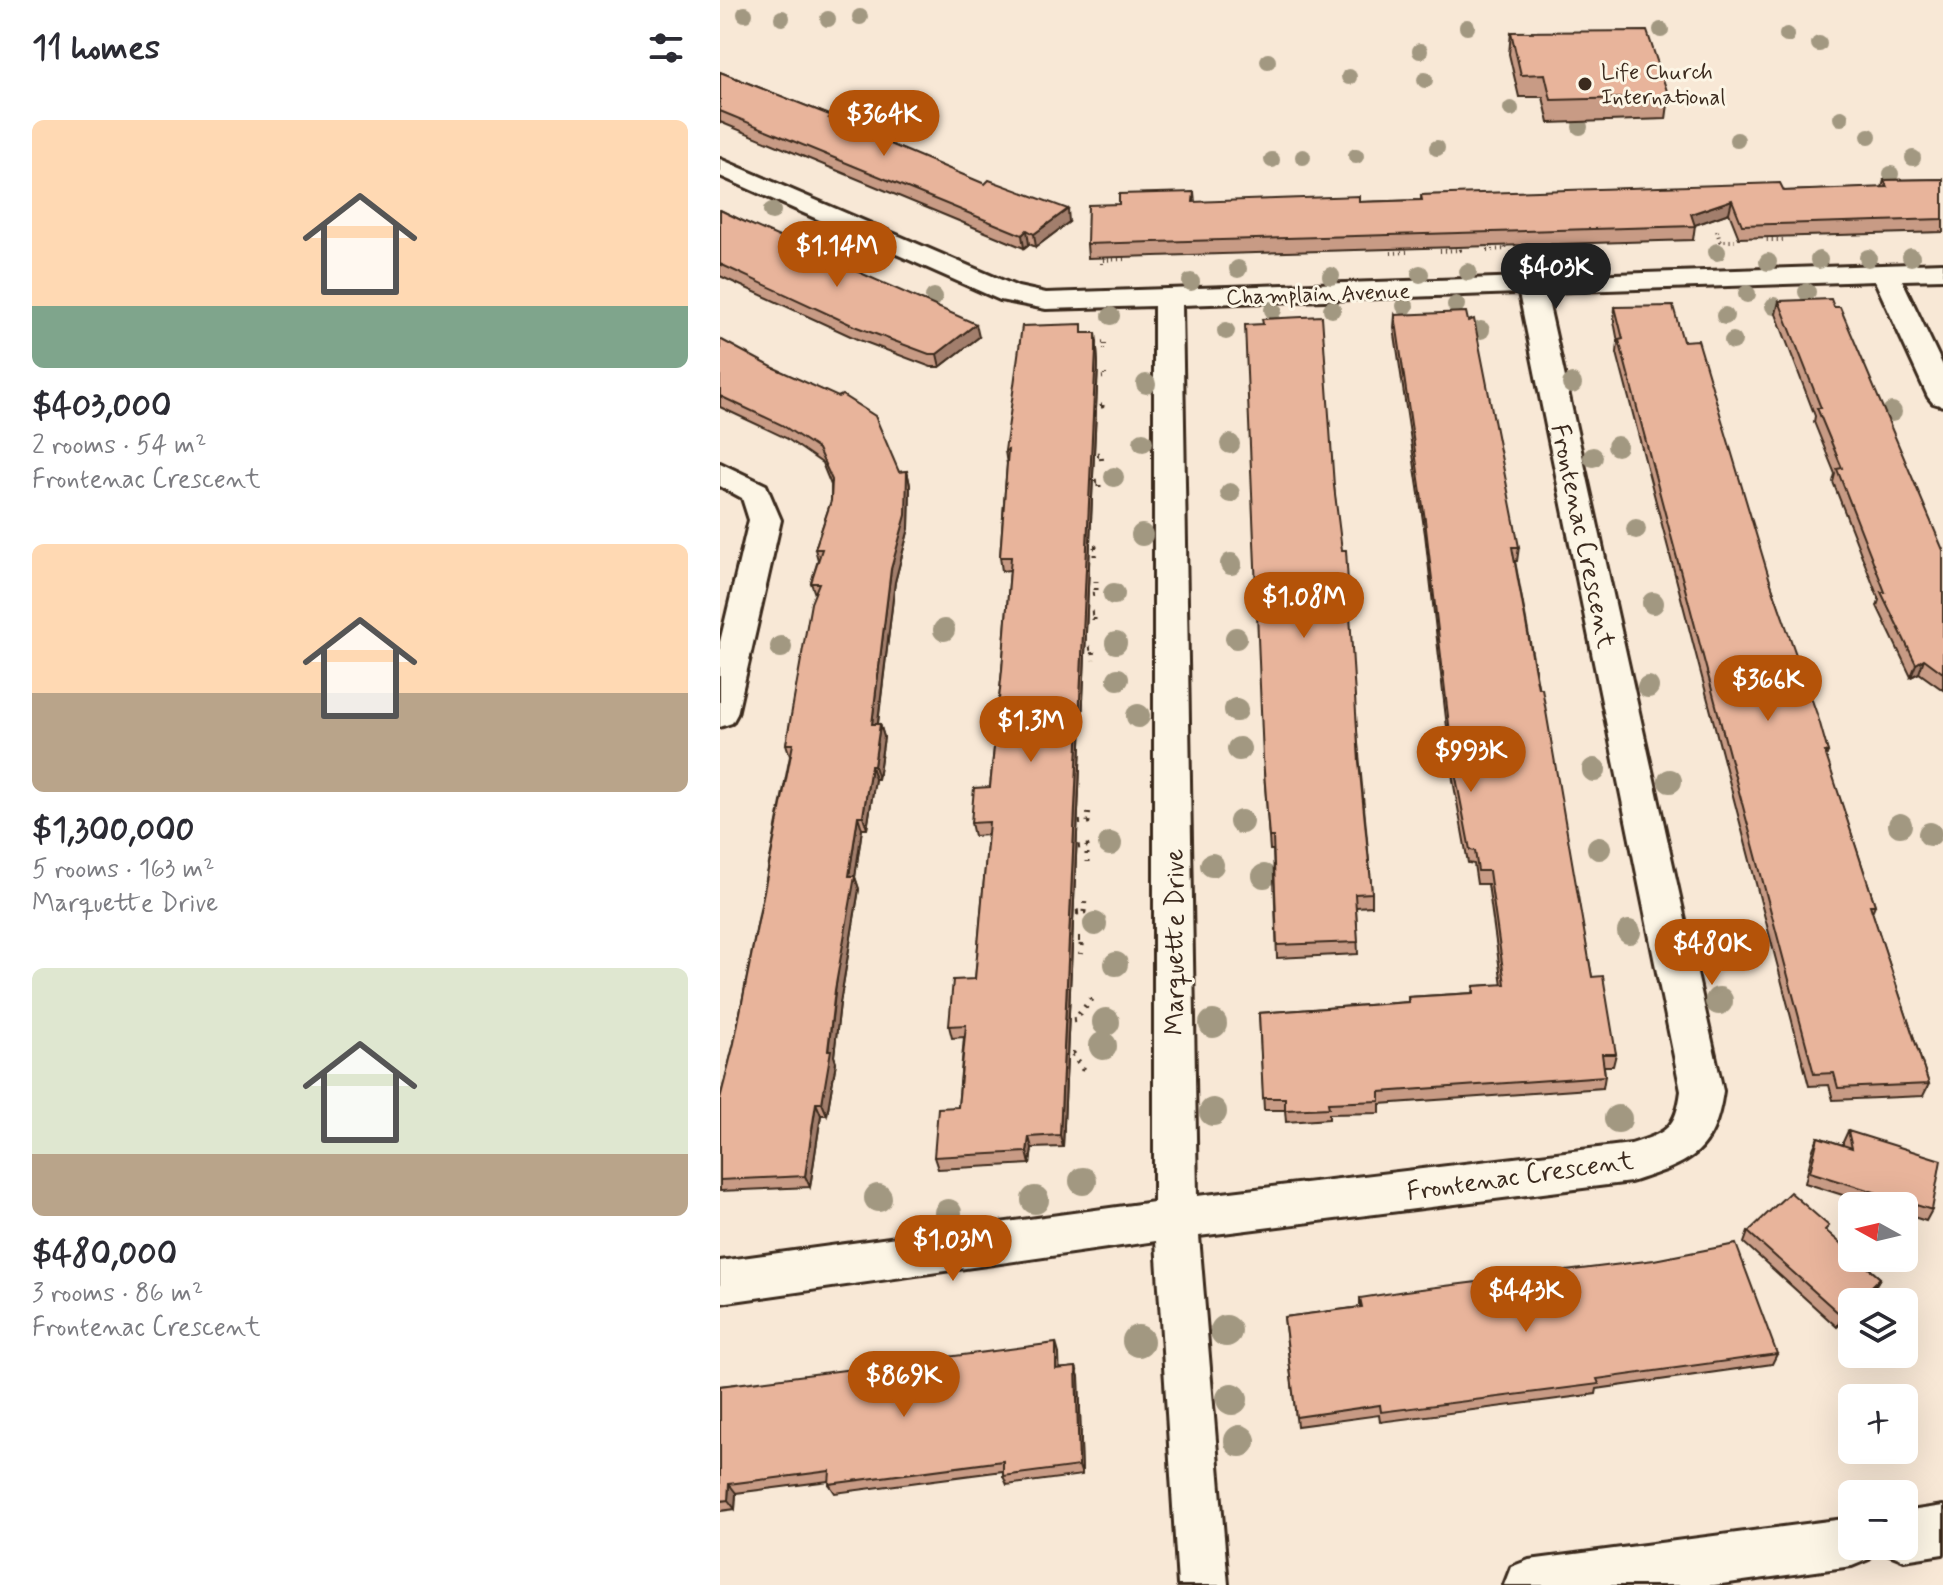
<!DOCTYPE html>
<html lang="en">
<head>
<meta charset="utf-8">
<style>
	body { margin:0; font-family:Mynerve,sans-serif; background:#f7f7f7; color:#2b2b33; height:100vh; display:flex; flex-direction:column; font-size:30px; white-space:nowrap }
	* { box-sizing:border-box; margin:0 }
	p { font-size:26px; color:#7c7c81 }
	.icon { flex:none; width:44px; height:44px; fill:none; stroke:currentColor; stroke-width:2; stroke-linecap:round; stroke-linejoin:round }
	.map { position:relative; flex:1; overflow:hidden }
	.details { display:flex; flex-direction:column; background:#fff; width:720px }
	.details>* { flex:none }
	.needle { width:52px; rotate:278deg }
	.fabs { position:absolute; left:1118px; top:1192px; display:grid; gap:16px }
	.fabs a { display:grid; place-items:center; width:80px; height:80px; border-radius:12px; background:#fff; box-shadow:0 8px 32px #0002; font-size:40px }
	.price { position:absolute; translate:-50% -68px; padding:0 18px; border-radius:28px; background:#b45309; color:#fff; font-size:26px; line-height:52px; filter:drop-shadow(0 2px 4px #0008) }
	.price::after { content:''; position:absolute; left:50%; top:48px; width:24px; height:18px; margin-left:-12px; background:inherit; clip-path:polygon(0 0,100% 0,50% 100%) }
	.price.active { background:#222; color:#fff }
	ul { padding:0; list-style:none }
	li { display:grid; align-content:center; gap:16px; height:424px; padding:0 32px }
	li span { display:grid; place-items:center; height:248px; border-radius:12px; color:#555 }
	li>.icon { margin-inline-start:auto }
	span .icon { width:144px; height:144px; fill:#fffc; stroke-width:1 }
	li b { font-size:34px }
	h2 { display:flex; justify-content:space-between; align-items:center; height:96px; padding:0 32px; font-size:34px }
	main { display:flex; flex:1; min-height:0 }
	.map>svg:first-child { display:block }
	.lines { fill:none; stroke-linecap:round; stroke-linejoin:round }
	.minor-casing { stroke:#3b2a1e; stroke-width:6 }
	.path-far2 { stroke:#3b2a1e; stroke-width:4; stroke-dasharray:1 4; stroke-linecap:butt }
	.path-far1 { stroke:#3b2a1e; stroke-width:5; stroke-dasharray:2 6; stroke-linecap:butt }
	.path { stroke:#3b2a1e; stroke-width:6; stroke-dasharray:2 7; stroke-linecap:butt }
	.minor { fill:#fcf5e5; fill-rule:evenodd }
	.tree { fill:#a29881 }
	.wall { fill:#c89b85; stroke:#3b2a1e; stroke-width:2 }
	.shaded-wall { fill:#a27e6c; stroke:#3b2a1e; stroke-width:2 }
	.building { fill:#e8b49b; stroke:#3b2a1e; stroke-width:2 }
	.poi-dot { fill:#3b2a1e; stroke:#fcf5e5; stroke-width:3 }
	.labels { text-anchor:middle; stroke-width:6; stroke-linejoin:round; paint-order:stroke }
	.far-poi-label { font-size:22px; fill:#3b2a1e; stroke:#fcf5e5; text-anchor:start }
	.far-street-label { font-size:22px; fill:#3b2a1e; stroke:#fcf5e5 }
	.street-label { font-size:26px; fill:#3b2a1e; stroke:#fcf5e5 }
</style>
</head>
<body>
<main>
<section class="details">
<h2>11 homes<svg class="icon" aria-label="filters" viewBox="0 0 24 24"><path d="M4 7h16M4 17h16"/><circle cx="9" cy="7" r="2"/><circle cx="15" cy="17" r="2"/></svg></h2>
<ul>
<li><span style="background:linear-gradient(#ffd9b3 75%,#7fa58c 0)"><svg class="icon" aria-label="home" viewBox="0 0 24 24"><path d="M3 11l9-7 9 7M6 9v11h12V9"/></svg></span><div><b>$403,000</b><p>2 rooms · 54 m²</p><p>Frontenac Crescent</p></div></li>
<li><span style="background:linear-gradient(#ffd9b3 60%,#b9a48a 0)"><svg class="icon" aria-label="home" viewBox="0 0 24 24"><path d="M3 11l9-7 9 7M6 9v11h12V9"/></svg></span><div><b>$1,300,000</b><p>5 rooms · 163 m²</p><p>Marquette Drive</p></div></li>
<li><span style="background:linear-gradient(#dfe7d0 75%,#b9a48a 0)"><svg class="icon" aria-label="home" viewBox="0 0 24 24"><path d="M3 11l9-7 9 7M6 9v11h12V9"/></svg></span><div><b>$480,000</b><p>3 rooms · 86 m²</p><p>Frontenac Crescent</p></div></li>
</ul>
</section>
<div class="map">
<svg width="1223" height="1585" viewBox="0 0 1223 1585">
	<rect width="100%" height="100%" fill="#f8e8d6"/>
	<filter id="ink" filterUnits="userSpaceOnUse"><feTurbulence type="fractalNoise" baseFrequency=".0125" numOctaves="2"/><feDisplacementMap in="SourceGraphic" scale="16" xChannelSelector="R" yChannelSelector="G"/><feConvolveMatrix kernelMatrix="1 2 1 2 8 2 1 2 1" color-interpolation-filters="sRGB"/></filter>
	<g filter="url(#ink)">
		<g class="lines">
			<g class="minor-casing">
				<g id="minor">
					<path d="M0,159L298,287L326,293L1223,263V279L1182,280L1223,366V406L1213,403L1208,397L1155,281L826,292L1003,1091C994,1156 968,1163 911,1182L479,1236L508,1585H458L436,1241L0,1303V1261L434,1202V306L326,309L280,300L0,176ZM799,293L961,1091C956,1129 946,1133 911,1144L477,1196L462,305Z"/>
					<path d="M0,463L46,485L61,520L17,714L12,723L0,727V642L29,520L22,498L0,486Z"/>
					<path d="M1223,1506V1554L1184,1560L1167,1553L1164,1546H1184V1512Z"/>
					<path d="M1132,1518V1546H1155L1149,1559L1132,1566L994,1585H784L791,1567L809,1560Z"/>
				</g>
			</g>
			<g class="path-far2">
				<path d="M997,231L1000,241H1015"/>
				<path d="M1043,232L1045,240H1063"/>
				<path d="M809,241L815,247H826"/>
				<path d="M767,250L786,249L783,241"/>
				<path d="M720,251L740,250L738,243"/>
				<path d="M671,253L688,252L686,244"/>
				<path d="M382,264V260L407,259"/>
				<path d="M372,343L385,342V350"/>
				<path d="M372,378L385,377V370"/>
			</g>
			<g class="path-far1">
				<path d="M373,406H382V399"/>
				<path d="M369,455L381,454L382,464"/>
				<path d="M367,482L379,481V491"/>
				<path d="M366,547H375V556"/>
				<path d="M364,595L376,594V581"/>
				<path d="M363,614L374,613V624"/>
				<path d="M361,649L373,648L374,660"/>
				<path d="M351,823L368,822L369,808"/>
				<path d="M350,848L367,846V862"/>
				<path d="M348,913L364,912L365,898"/>
			</g>
			<g class="path">
				<path d="M348,913L364,912"/>
				<path d="M349,939H362L361,954"/>
				<path d="M344,1021L355,1020L374,996"/>
				<path d="M343,1055L353,1054L365,1072"/>
			</g>
			<use href="#minor" class="minor"/>
		</g>
		<g class="tree">
			<circle cx="25" cy="14" r="8"/>
			<circle cx="140" cy="17" r="8"/>
			<circle cx="62" cy="18" r="8"/>
			<circle cx="108" cy="19" r="8"/>
			<circle cx="747" cy="27" r="8"/>
			<circle cx="941" cy="30" r="8"/>
			<circle cx="1067" cy="35" r="8"/>
			<circle cx="1099" cy="44" r="8"/>
			<circle cx="700" cy="51" r="8"/>
			<circle cx="548" cy="61" r="8"/>
			<circle cx="629" cy="77" r="8"/>
			<circle cx="705" cy="80" r="8"/>
			<circle cx="791" cy="109" r="8"/>
			<circle cx="1121" cy="118" r="8"/>
			<circle cx="860" cy="127" r="8"/>
			<circle cx="1149" cy="136" r="8"/>
			<circle cx="1017" cy="140" r="8"/>
			<circle cx="717" cy="148" r="8"/>
			<circle cx="636" cy="156" r="8"/>
			<circle cx="583" cy="157" r="8"/>
			<circle cx="1193" cy="158" r="8"/>
			<circle cx="552" cy="160" r="8"/>
			<circle cx="1171" cy="174" r="8"/>
			<circle cx="52" cy="211" r="9"/>
			<circle cx="997" cy="252" r="9"/>
			<circle cx="1191" cy="257" r="9"/>
			<circle cx="1148" cy="258" r="9"/>
			<circle cx="806" cy="259" r="9"/>
			<circle cx="1099" cy="260" r="9"/>
			<circle cx="1048" cy="262" r="9"/>
			<circle cx="518" cy="269" r="9"/>
			<circle cx="748" cy="272" r="9"/>
			<circle cx="700" cy="274" r="9"/>
			<circle cx="611" cy="276" r="9"/>
			<circle cx="471" cy="282" r="9"/>
			<circle cx="1087" cy="292" r="9"/>
			<circle cx="1027" cy="294" r="9"/>
			<circle cx="214" cy="297" r="9"/>
			<circle cx="736" cy="305" r="9"/>
			<circle cx="685" cy="306" r="9"/>
			<circle cx="1054" cy="306" r="9"/>
			<circle cx="612" cy="309" r="9"/>
			<circle cx="553" cy="310" r="9"/>
			<circle cx="391" cy="316" r="9"/>
			<circle cx="1005" cy="316" r="9"/>
			<circle cx="761" cy="330" r="9"/>
			<circle cx="506" cy="331" r="9"/>
			<circle cx="1013" cy="341" r="9"/>
			<circle cx="426" cy="384" r="10"/>
			<circle cx="852" cy="384" r="10"/>
			<circle cx="1172" cy="412" r="10"/>
			<circle cx="423" cy="442" r="10"/>
			<circle cx="510" cy="444" r="10"/>
			<circle cx="897" cy="446" r="10"/>
			<circle cx="873" cy="457" r="10"/>
			<circle cx="394" cy="477" r="10"/>
			<circle cx="510" cy="493" r="10"/>
			<circle cx="916" cy="529" r="10"/>
			<circle cx="422" cy="535" r="11"/>
			<circle cx="511" cy="564" r="11"/>
			<circle cx="394" cy="594" r="11"/>
			<circle cx="933" cy="603" r="11"/>
			<circle cx="224" cy="630" r="11"/>
			<circle cx="516" cy="638" r="11"/>
			<circle cx="396" cy="643" r="11"/>
			<circle cx="61" cy="647" r="11"/>
			<circle cx="398" cy="679" r="11"/>
			<circle cx="928" cy="687" r="11"/>
			<circle cx="516" cy="710" r="12"/>
			<circle cx="418" cy="716" r="12"/>
			<circle cx="519" cy="749" r="12"/>
			<circle cx="874" cy="770" r="12"/>
			<circle cx="950" cy="781" r="12"/>
			<circle cx="521" cy="822" r="12"/>
			<circle cx="1180" cy="825" r="12"/>
			<circle cx="1210" cy="834" r="12"/>
			<circle cx="390" cy="844" r="12"/>
			<circle cx="879" cy="848" r="12"/>
			<circle cx="492" cy="865" r="12"/>
			<circle cx="544" cy="876" r="12"/>
			<circle cx="375" cy="924" r="12"/>
			<circle cx="909" cy="932" r="12"/>
			<circle cx="396" cy="964" r="12"/>
			<circle cx="999" cy="1001" r="14"/>
			<circle cx="386" cy="1022" r="14"/>
			<circle cx="493" cy="1024" r="14"/>
			<circle cx="383" cy="1046" r="14"/>
			<circle cx="493" cy="1112" r="14"/>
			<circle cx="898" cy="1119" r="14"/>
			<circle cx="363" cy="1181" r="14"/>
			<circle cx="158" cy="1198" r="14"/>
			<circle cx="315" cy="1200" r="14"/>
			<circle cx="228" cy="1213" r="14"/>
			<circle cx="506" cy="1331" r="16"/>
			<circle cx="418" cy="1341" r="16"/>
			<circle cx="512" cy="1399" r="16"/>
			<circle cx="520" cy="1441" r="16"/>
		</g>
		<g class="wall">
			<path d="M791,32L949,97L946,119L829,123L823,97H799L789,54Z"/>
			<path d="M0,72L112,116L113,120L349,222L316,247L309,244L304,248L0,122Z"/>
			<path d="M1223,179V232L1019,238L1009,213L975,225L973,240L368,258L367,244L399,204L474,192L475,202H639L701,200V195L1064,191L1162,188L1164,180Z"/>
			<path d="M0,210L259,337L220,367H211L137,339L0,276Z"/>
			<path d="M1059,301L1223,550V690L1199,673L1191,677L1157,606L1159,600L1113,482L1115,474L1094,422L1095,416L1056,314Z"/>
			<path d="M895,307L963,341L1050,581L1108,752L1106,757L1155,905L1152,912L1209,1084L1203,1096L1113,1100L1109,1085L1089,1086L897,353L898,342L894,321Z"/>
			<path d="M675,315L799,547L797,561H795L872,977L896,1054L893,1066H884L885,1076L883,1088L660,1104V1113L609,1114V1119L566,1122L565,1110H544L539,1013L688,1002V997L753,993L754,986L782,985L768,884H757L754,864L748,863L733,780L705,534L674,328Z"/>
			<path d="M364,333H376L378,364L343,1147L312,1148L310,1164L218,1169L214,1157L238,1107L244,1037L232,1038L229,1026L255,979L268,835L254,836L251,823L270,787L282,670L290,570L282,571L280,557L287,464L285,451Z"/>
			<path d="M0,339L179,472L187,471L190,485L189,528L175,582L158,724H160L164,737L158,779H155L147,829H142L135,877L139,889L120,1003L114,1056L116,1062L107,1115H101L90,1187L0,1191V1099L14,1043L70,756L66,744L95,594L91,583L98,560L95,549L111,501V485L102,463L66,438L0,407Z"/>
			<path d="M614,486L652,893V906L636,907L638,954L557,958L553,850H550L544,772Z"/>
			<path d="M1128,1131L1212,1210L1206,1221L1184,1214V1206H1157L1085,1183L1093,1149L1098,1137L1123,1145V1142Z"/>
			<path d="M1028,1232H1107L1160,1278L1154,1288L1132,1302V1311L1117,1327L1024,1243Z"/>
			<path d="M640,1298L1057,1354L1052,1364L877,1389L876,1394L660,1422L659,1415L577,1426L564,1317L640,1307Z"/>
			<path d="M339,1354V1369L356,1367L359,1377L362,1475L287,1485L283,1476V1471L115,1493L109,1484V1481L16,1493L15,1509L0,1511V1386Z"/>
		</g>
		<g class="shaded-wall">
			<path d="M1012,200L1009,213L972,226L971,214Z"/>
			<path d="M348,209L349,222L316,247L314,234Z"/>
			<path d="M307,230L309,244L304,248L302,235Z"/>
			<path d="M256,324L259,337L220,367L217,354Z"/>
			<path d="M376,333L378,364L343,1147L340,1135Z"/>
			<path d="M187,471L190,485L189,528L175,582L156,738L152,724L171,569Z"/>
			<path d="M1204,659L1199,673L1191,677L1196,664Z"/>
			<path d="M160,724L164,737L158,779L154,766Z"/>
			<path d="M151,766L155,779L147,829L143,816Z"/>
			<path d="M138,816L142,829L135,877L139,889L120,1003L114,1056L116,1062L107,1115L102,1103L129,876Z"/>
			<path d="M96,1103L101,1115L90,1187L85,1176Z"/>
			<path d="M309,1137L312,1148L310,1164L307,1152Z"/>
			<path d="M1160,1278L1154,1288L1141,1302H1136Z"/>
			<path d="M1132,1306V1311L1117,1327L1122,1316Z"/>
			<path d="M336,1343L339,1354L340,1380L336,1369Z"/>
			<path d="M356,1367L359,1377L362,1475L359,1466Z"/>
			<path d="M9,1484L16,1493L15,1509L8,1500Z"/>
		</g>
		<g class="building">
			<path d="M927,31L949,97L831,100L825,74L801,75L791,32Z"/>
			<path d="M0,72L112,116L109,118L265,184L269,180L348,209L314,234L307,230L302,235L0,111Z"/>
			<path d="M1223,179V219L1022,225L1012,200L971,214L975,226L367,244L368,205L399,204V194L474,192L473,202L639,196V202L702,200L701,195L1060,183L1064,191L1167,187L1164,180Z"/>
			<path d="M0,210L23,221L256,324L217,354H209L134,326L0,264Z"/>
			<path d="M1111,299L1114,307H1120L1223,550V673L1204,659L1196,664L1161,592H1165L1117,469L1122,468L1097,408H1101L1059,301Z"/>
			<path d="M953,306L963,341L978,340L1050,581L1099,720L1108,752H1105L1155,905H1150L1209,1084L1118,1088L1114,1073L1094,1074L899,340L903,339L895,307Z"/>
			<path d="M746,312L748,321L754,319L799,547H792L818,688H822L872,977L883,976L896,1054H882L885,1076L660,1092V1101L608,1103L609,1108L565,1110V1098H543L539,1013L689,1002L688,997L754,993V986L785,984L769,871H758L755,851L750,850L734,767L705,520L675,315Z"/>
			<path d="M602,316L614,486L622,550H626L639,762L652,893L635,894L638,942L557,945L553,837H549L543,758L525,325L543,324L542,319Z"/>
			<path d="M362,324V333H376V350L340,1135L309,1137L307,1152L214,1157L218,1108L238,1107L246,1025L229,1026L233,980L255,979L269,822L251,823L254,788L270,787L282,670L291,557H280L288,450L285,451L302,326Z"/>
			<path d="M0,339L52,367L118,397L122,395L155,416L179,472L187,471L186,515L171,569L152,724H160L154,766H151L143,816H138L129,876H135L115,990L108,1050H111L102,1103H96L85,1176L0,1180V1099L14,1043L73,744H66L91,603L99,583H91L102,549H95L111,501L112,480L98,449L62,425L0,396Z"/>
			<path d="M1128,1131L1221,1160L1212,1210L1090,1172L1098,1137L1132,1148Z"/>
			<path d="M1070,1192L1109,1226L1105,1230L1132,1253V1258H1137L1160,1278L1136,1302H1132V1306L1122,1316L1028,1232Z"/>
			<path d="M1016,1244L1057,1354L877,1379L879,1384L661,1412L660,1405L576,1417L564,1317L642,1307L640,1298L685,1291L934,1260Z"/>
			<path d="M336,1343V1369L356,1367L359,1466L283,1476V1461L109,1484L110,1471L9,1484L8,1500L0,1501V1386Z"/>
		</g>
	</g>
	<circle class="poi-dot" cx="865" cy="84" r="8"/>
	<g class="labels">
		<g class="far-poi-label">
			<text x="881" y="79">Life Church<tspan x="881" dy="25">International</tspan></text>
		</g>
		<g class="far-street-label">
			<text transform="translate(598 293) rotate(-2)" y="8">Champlain Avenue</text>
		</g>
		<g class="street-label">
			<text transform="translate(864 536) rotate(78)" y="9">Frontenac Crescent</text>
			<text transform="translate(454 942) rotate(-90)" y="9">Marquette Drive</text>
			<text transform="translate(800 1175) rotate(-8)" y="9">Frontenac Crescent</text>
		</g>
	</g>
</svg>
<div class="fabs">
<a><svg class="needle" viewBox="-14 -14 28 28"><path d="M0-13l5 13h-10z" fill="#e53935"/><path d="M0 13l5-13h-10z" fill="#7c7c81"/></svg></a>
<a><svg class="icon" aria-label="layers" viewBox="0 0 24 24"><path d="M12 4l9 5-9 5-9-5zM3 14l9 5 9-5"/></svg></a>
<a>+</a>
<a>−</a>
</div>
<b class="price" style="left:164px;top:158px">$364K</b>
<b class="price" style="left:117px;top:289px">$1.14M</b>
<b class="price active" style="left:836px;top:311px">$403K</b>
<b class="price" style="left:584px;top:640px">$1.08M</b>
<b class="price" style="left:1048px;top:723px">$366K</b>
<b class="price" style="left:311px;top:764px">$1.3M</b>
<b class="price" style="left:751px;top:794px">$993K</b>
<b class="price" style="left:992px;top:987px">$480K</b>
<b class="price" style="left:233px;top:1283px">$1.03M</b>
<b class="price" style="left:806px;top:1334px">$443K</b>
<b class="price" style="left:184px;top:1419px">$869K</b>
</div>
</main>
</body>
</html>
